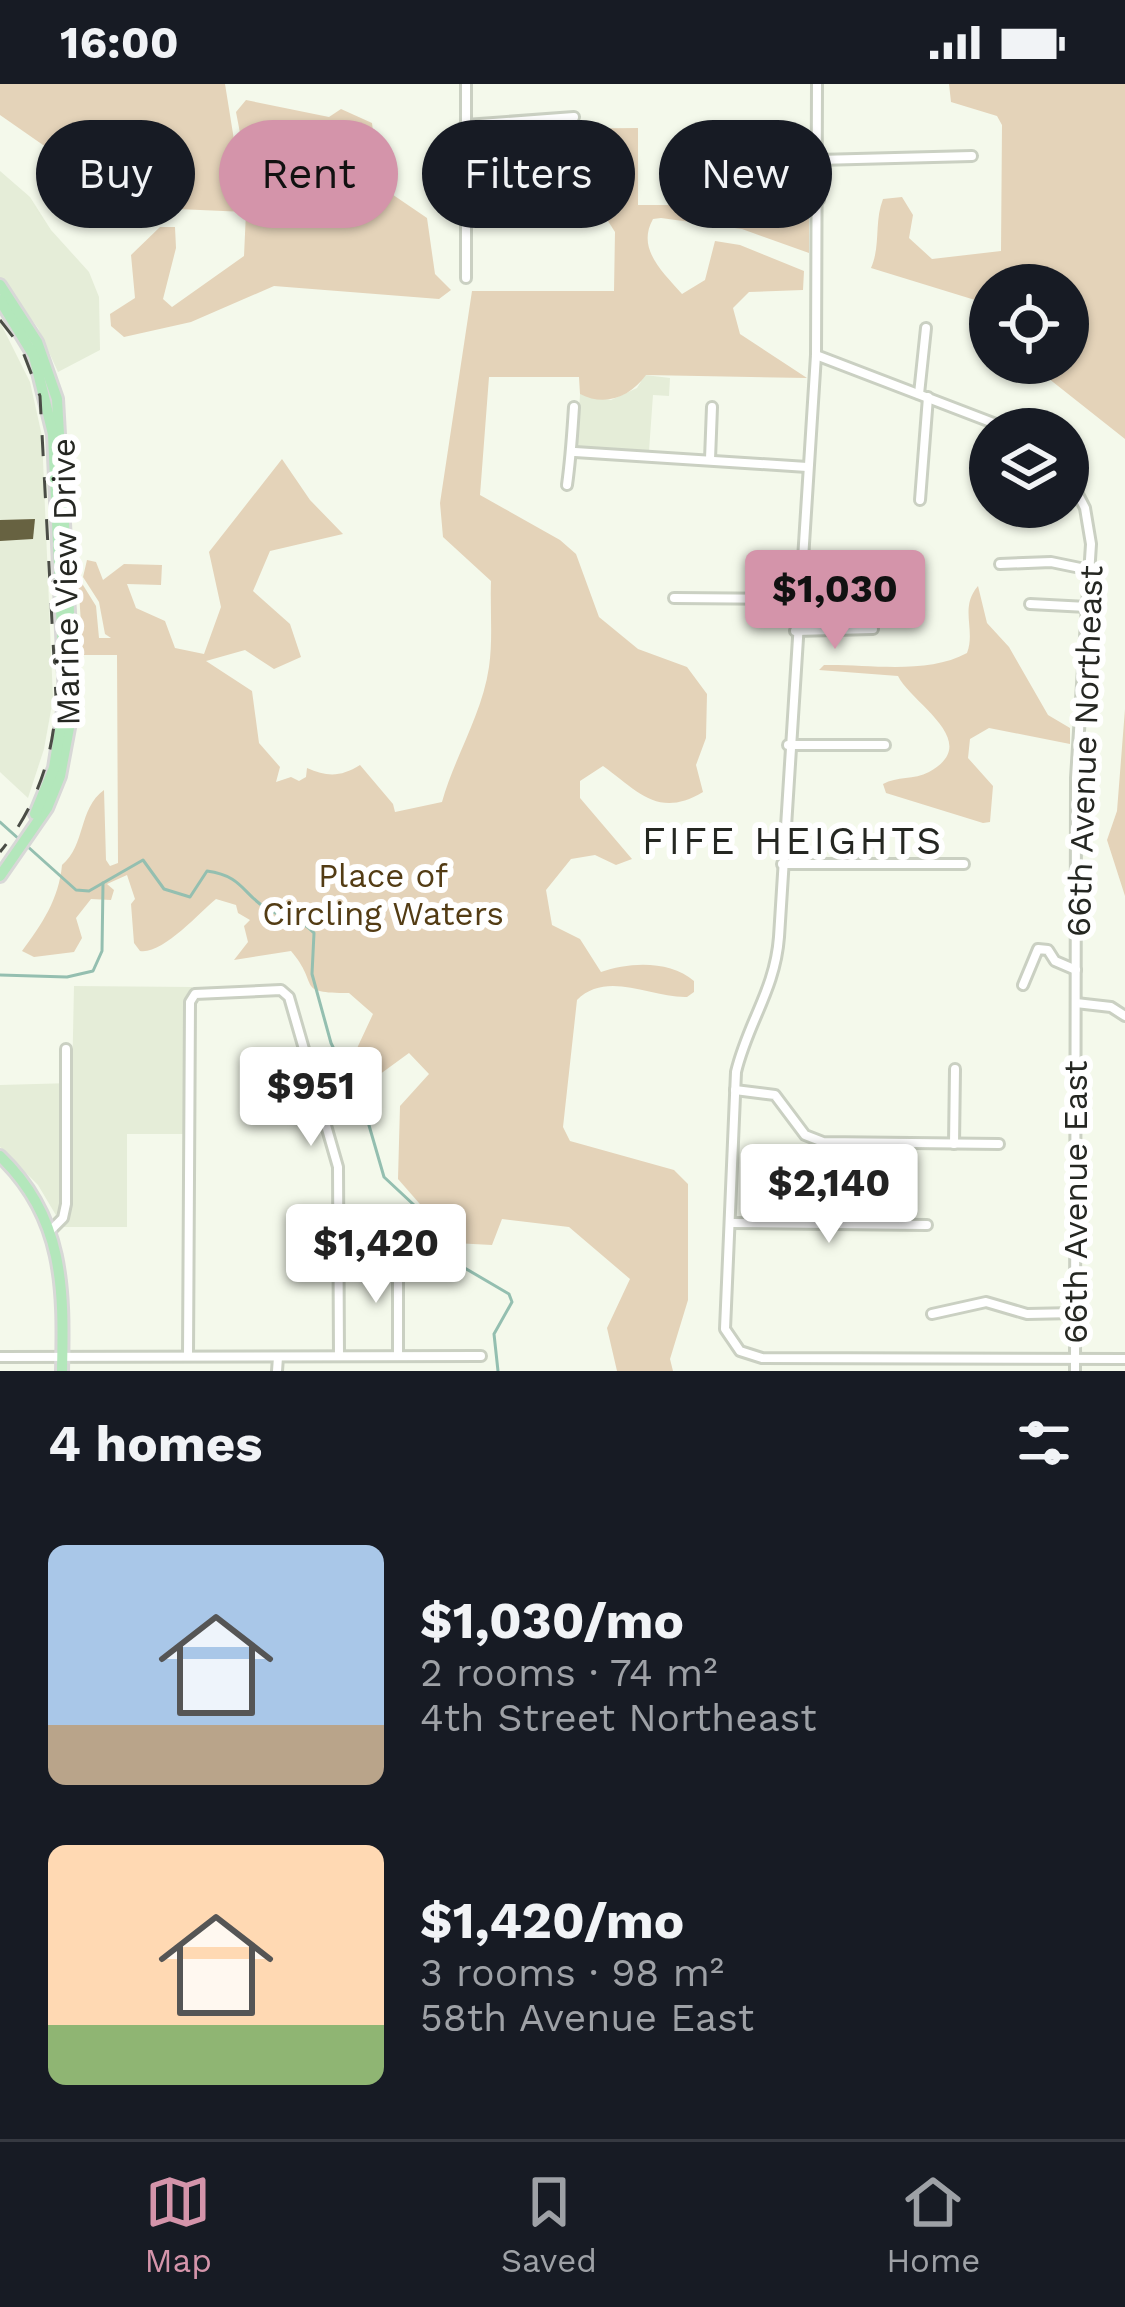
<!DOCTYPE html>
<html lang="en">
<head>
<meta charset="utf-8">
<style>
	body { margin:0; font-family:"Work Sans",sans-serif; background:#20242c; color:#f1f3f6; height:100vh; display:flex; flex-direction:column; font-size:45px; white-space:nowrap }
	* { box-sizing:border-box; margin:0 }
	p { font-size:39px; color:#9ea1a6 }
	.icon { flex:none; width:66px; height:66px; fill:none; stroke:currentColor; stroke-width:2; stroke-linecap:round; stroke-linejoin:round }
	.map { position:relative; height:1287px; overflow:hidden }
	.drawer { display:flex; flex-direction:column; background:#171b24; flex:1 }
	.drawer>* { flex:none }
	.hud { position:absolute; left:36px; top:36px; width:1053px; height:108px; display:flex; gap:24px }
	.fabs { position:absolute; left:969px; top:180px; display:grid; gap:24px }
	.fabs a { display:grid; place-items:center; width:120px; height:120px; border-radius:50%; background:#171b24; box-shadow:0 3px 9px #0004; font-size:60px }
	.price { position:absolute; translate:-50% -102px; padding:0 27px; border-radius:12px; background:#fff; color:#222; font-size:39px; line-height:78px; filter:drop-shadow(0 3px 6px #0008) }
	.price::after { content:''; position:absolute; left:50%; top:72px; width:36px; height:27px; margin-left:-18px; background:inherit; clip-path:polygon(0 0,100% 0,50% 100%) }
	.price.active { background:#d494aa; color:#111 }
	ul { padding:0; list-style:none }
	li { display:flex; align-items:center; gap:36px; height:300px; padding:0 48px }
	li span { display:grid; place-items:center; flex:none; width:336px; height:240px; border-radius:18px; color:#555 }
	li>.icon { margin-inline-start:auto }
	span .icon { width:144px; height:144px; fill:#fffc; stroke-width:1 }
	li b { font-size:51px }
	h2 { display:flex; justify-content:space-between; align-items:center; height:144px; padding:0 48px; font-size:51px }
	.pill { padding:0 42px; border-radius:54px; background:#171b24; box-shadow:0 3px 9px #0004; font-size:42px; line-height:108px }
	.pill.active { background:#d494aa; color:#111 }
	.status { display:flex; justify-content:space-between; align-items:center; height:84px; padding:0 60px; background:#171b24; direction:ltr }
	.status svg { height:33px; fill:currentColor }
	.tab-bar { display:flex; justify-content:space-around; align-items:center; height:168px; border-top:3px solid #363941; background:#171b24; font-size:33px; color:#9ea1a6 }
	.tab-bar a { display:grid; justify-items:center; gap:6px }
	.tab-bar .active { color:#d494aa }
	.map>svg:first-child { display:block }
	.built { fill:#e5edd8 }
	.green { fill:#e4d3b9 }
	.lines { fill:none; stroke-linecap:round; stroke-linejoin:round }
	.stream { stroke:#94bfb0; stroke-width:3 }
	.building { fill:#676241 }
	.minor-casing { stroke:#cad0c2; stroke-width:14 }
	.major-casing { stroke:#d8d8d7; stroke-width:16 }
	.minor { stroke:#fff; stroke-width:8 }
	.major { stroke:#b3e7bb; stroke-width:10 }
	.rail { stroke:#4a4d46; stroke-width:3; stroke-dasharray:21 21; stroke-linecap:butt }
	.labels { text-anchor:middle; stroke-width:12; stroke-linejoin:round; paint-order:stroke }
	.street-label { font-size:33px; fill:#252722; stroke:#fff }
	.park-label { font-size:33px; fill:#533c14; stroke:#fff }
	.quarter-label { font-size:39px; letter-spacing:3px; fill:#252722; stroke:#fff }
</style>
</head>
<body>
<div class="status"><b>16:00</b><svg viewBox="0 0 49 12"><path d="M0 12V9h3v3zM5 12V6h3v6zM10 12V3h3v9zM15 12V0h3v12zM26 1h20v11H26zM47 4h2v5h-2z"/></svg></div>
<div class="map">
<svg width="1125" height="1287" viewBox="0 0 1125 1287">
	<rect width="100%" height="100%" fill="#f4f9eb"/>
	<g class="built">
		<path d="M0,87L30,113L51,146L89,188L99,213L100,266L58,288L38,244L0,194Z"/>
		<path d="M0,238L30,298L42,352L53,615L44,665L28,714L0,688Z"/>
		<path d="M645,291L670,294L669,312L653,311L649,367L577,362L580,310L611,316L637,304Z"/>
		<path d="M74,902L192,903L190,1050H127V1143H63L38,1101L0,1063V1001L72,999Z"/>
	</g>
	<g class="green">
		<path d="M0,0H225L245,124L249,96L236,28L246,16L329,33L341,25L372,39L380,102L427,134L435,190L451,206L439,215L274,202L191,238L124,253L111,242L110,230L135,214L131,171L160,143H175L176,164L163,215L172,223L244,172L246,128L132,123L0,31Z"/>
		<path d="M949,0H1125V355L1029,279H1068V201H990V262L986,254L988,220L871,184C881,161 874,138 883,115L902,113L913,131L909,154L932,175L1001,167L1002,41L997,32L951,18Z"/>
		<path d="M638,44V121H809V169L742,145L661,134L653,135C636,165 663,188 682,210L705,196L715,157L740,161L804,187L803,206L749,208L733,224L740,250L807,294L646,291C630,313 605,323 580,310L579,293H489L480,411L560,456L576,470L599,533L638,565L687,583L707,610L706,654L696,681L703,708C658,735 638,707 603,682L580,697V714L632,775L616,781L595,771L571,775L546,806L552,841L580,855L601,888C629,878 670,876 694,897V908L687,913C651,914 607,886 577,916L563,1043L570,1057L674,1086L688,1100V1216L670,1275L673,1287H617L607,1244L630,1195L569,1143L502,1135L492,1161L454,1159L398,1095L400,1022L429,990L409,969L372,996L352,975L373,930L349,909C294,909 321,902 291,867L234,876L248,858L244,842L250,836L238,829L236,821L216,815C199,829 162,871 140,867L134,859L131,820L135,815L127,791L107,800L114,806L111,816L91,815L76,834L82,854L74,868L34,873L22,867C42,840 59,815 62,781C86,761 78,725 104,706L106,776L110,782L118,779L117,571H83L78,493L96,522L99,554H111L105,550L99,518L83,493L87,476L96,478L103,496L124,480L162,481L161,501L127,500L136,524L165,537L175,564L204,570L221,523L209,468L282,375L310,416L343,450L270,467L253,507L290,540L301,573L274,585L245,566L206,577L252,607L259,659L280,683L276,698L291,693L299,697L306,693L307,684C327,693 341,693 360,681L393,720L395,728L442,718C454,674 482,631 489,583C493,556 490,525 491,497L443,453L440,419L472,207H614L615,148L608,137L565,127L523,94V55L533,45Z"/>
		<path d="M978,502L987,539L1009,563L1048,631L1070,644V660L989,644L970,655L968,674L993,702L990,738L983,739L886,709L883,700C897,692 914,696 929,688C984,658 912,620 898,592L819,586L824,581C868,580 927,591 967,569C976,545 959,524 978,502Z"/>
		<path d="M1125,625V812L1107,756L1117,727Z"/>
	</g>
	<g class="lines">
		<g class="stream">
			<path d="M0,738L20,756"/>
			<path d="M27,762L76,806L89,807L143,776L164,805L190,813L207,787C245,792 243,813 271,827C286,835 302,835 314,849L312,890L331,959L366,1031L384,1093L429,1135L440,1164L451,1176L509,1210L512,1218L494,1250L498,1287"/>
			<path d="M0,891L67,893L93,887L102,867L103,799"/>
		</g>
	</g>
	<path class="building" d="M35,435L33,455L0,457V436Z"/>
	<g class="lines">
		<g class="minor-casing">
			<g id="minor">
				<path d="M817,0L816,271L779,853C775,906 748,938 736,988L725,1245L740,1267L762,1274L1125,1275"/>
				<path d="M466,41L574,33"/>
				<path d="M818,76L972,72"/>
				<path d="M688,80L732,81L777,111L819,116"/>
				<path d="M466,194V0"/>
				<path d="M816,271L1009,345"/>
				<path d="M919,310L926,244"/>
				<path d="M575,368L807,383"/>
				<path d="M710,375L712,323"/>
				<path d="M1068,391L1085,424L1091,460L1076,694L1075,1287"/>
				<path d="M567,401C571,372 572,353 574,323"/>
				<path d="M920,416L928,313"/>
				<path d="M1000,480L1051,478L1090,486"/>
				<path d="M674,514L797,515"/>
				<path d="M1030,520L1087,523"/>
				<path d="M795,547L873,545"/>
				<path d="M788,661H885"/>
				<path d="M782,780H964"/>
				<path d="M1023,901L1038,865L1048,866L1055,877L1076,886"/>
				<path d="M1076,919L1111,923L1125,932"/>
				<path d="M735,1006L775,1011L805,1051L823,1058L999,1060"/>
				<path d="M954,1060L955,985"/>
				<path d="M731,1139L927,1141"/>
				<path d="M51,1146L63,1134L66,1120V965"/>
				<path d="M932,1230L986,1218L1027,1230L1075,1229"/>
				<path d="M398,1271V1173"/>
				<path d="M188,1272L190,918L195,910L281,906L289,913L338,1083L339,1272"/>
				<path d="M0,1273L481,1272"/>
				<path d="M277,1287L278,1273"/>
			</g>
		</g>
		<g class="major-casing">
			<g id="major">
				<path d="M0,201L37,258L57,315L74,617L60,692L47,724L0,792"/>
				<path d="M0,216L34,272L53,350L65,614L54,684L35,730"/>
				<path d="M0,1072C64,1133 64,1204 62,1287"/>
			</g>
		</g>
		<use href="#minor" class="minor"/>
		<use href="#major" class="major"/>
		<path class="rail" d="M0,236L21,263L40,312L56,613C55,670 36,724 0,768"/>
	</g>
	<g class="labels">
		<g class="street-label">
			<text transform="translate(65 498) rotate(-91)" y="12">Marine View Drive</text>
			<text transform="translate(1084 667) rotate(-88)" y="12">66th Avenue Northeast</text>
			<text transform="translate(1075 1118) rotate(-90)" y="12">66th Avenue East</text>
		</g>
		<g class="park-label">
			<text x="383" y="803">Place of<tspan x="383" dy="38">Circling Waters</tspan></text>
		</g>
		<g class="quarter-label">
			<text x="793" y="770">FIFE HEIGHTS</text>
		</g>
	</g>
</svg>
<div class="fabs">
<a><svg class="icon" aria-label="locate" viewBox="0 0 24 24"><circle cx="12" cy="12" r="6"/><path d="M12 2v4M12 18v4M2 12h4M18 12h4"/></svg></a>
<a><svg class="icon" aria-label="layers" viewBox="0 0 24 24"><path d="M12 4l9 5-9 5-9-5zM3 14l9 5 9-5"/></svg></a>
</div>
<b class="price active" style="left:835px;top:568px">$1,030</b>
<b class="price" style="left:311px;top:1065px">$951</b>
<b class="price" style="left:829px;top:1162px">$2,140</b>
<b class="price" style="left:376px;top:1222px">$1,420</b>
<div class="hud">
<a class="pill">Buy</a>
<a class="pill active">Rent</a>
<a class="pill">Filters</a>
<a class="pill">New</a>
</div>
</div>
<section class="drawer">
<h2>4 homes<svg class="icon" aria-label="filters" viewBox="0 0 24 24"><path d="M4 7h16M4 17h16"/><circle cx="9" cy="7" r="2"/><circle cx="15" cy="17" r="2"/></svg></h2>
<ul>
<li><span style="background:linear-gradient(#a9c7e8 75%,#b9a48a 0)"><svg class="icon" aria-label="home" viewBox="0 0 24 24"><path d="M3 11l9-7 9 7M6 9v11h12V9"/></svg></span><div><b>$1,030/mo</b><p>2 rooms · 74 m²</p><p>4th Street Northeast</p></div></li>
<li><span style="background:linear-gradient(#ffd9b3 75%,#8fb573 0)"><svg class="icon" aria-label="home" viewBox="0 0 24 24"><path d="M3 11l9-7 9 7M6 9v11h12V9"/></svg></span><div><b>$1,420/mo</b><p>3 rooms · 98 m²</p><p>58th Avenue East</p></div></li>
</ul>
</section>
<nav class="tab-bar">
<a class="active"><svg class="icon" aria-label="map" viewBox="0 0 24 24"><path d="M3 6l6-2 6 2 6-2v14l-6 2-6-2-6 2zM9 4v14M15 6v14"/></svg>Map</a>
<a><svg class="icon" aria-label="saved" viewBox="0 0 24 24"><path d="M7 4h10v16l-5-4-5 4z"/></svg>Saved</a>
<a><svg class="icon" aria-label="home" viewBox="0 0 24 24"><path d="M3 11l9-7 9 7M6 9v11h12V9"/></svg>Home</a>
</nav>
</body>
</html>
